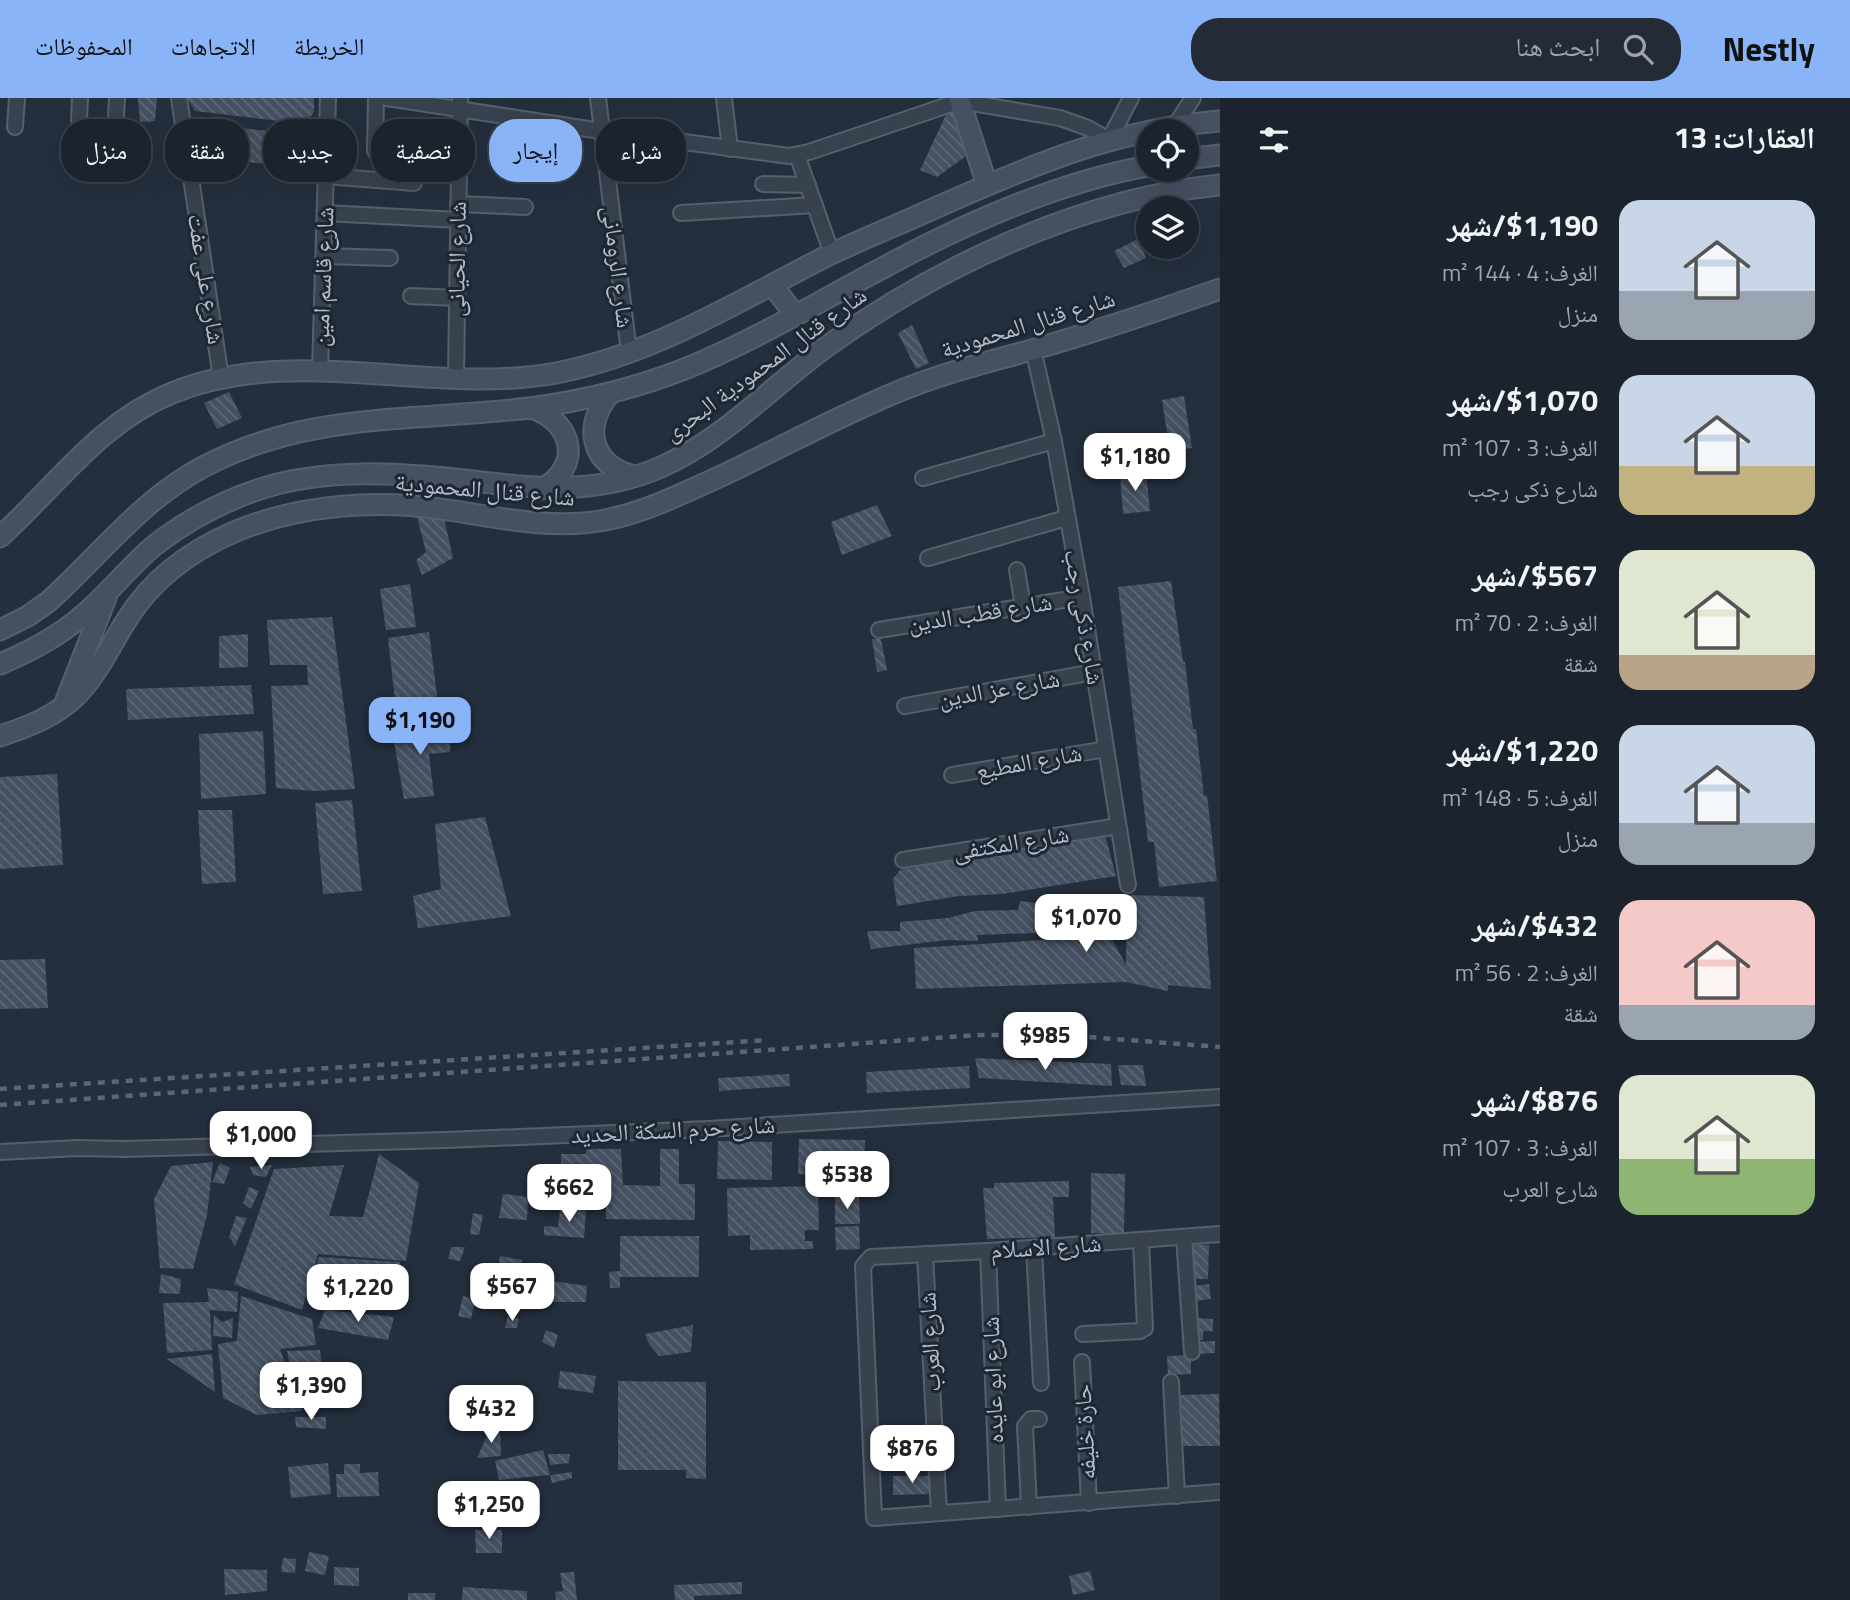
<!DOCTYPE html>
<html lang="ar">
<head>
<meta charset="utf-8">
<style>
	body { margin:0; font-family:"Titillium Web","Noto Naskh Arabic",sans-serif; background:#242b36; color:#f1f3f6; direction:rtl; height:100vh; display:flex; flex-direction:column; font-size:26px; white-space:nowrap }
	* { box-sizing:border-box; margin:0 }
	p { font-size:23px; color:#a0a4aa }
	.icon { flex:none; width:38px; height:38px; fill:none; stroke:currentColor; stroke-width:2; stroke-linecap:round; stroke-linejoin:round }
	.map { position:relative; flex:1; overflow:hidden; direction:ltr }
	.details { display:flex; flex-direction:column; background:#1b232e; width:630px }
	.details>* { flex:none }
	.top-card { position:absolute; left:21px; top:21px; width:665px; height:63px; direction:rtl; display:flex; gap:14px }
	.fabs { position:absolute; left:1136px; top:21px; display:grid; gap:14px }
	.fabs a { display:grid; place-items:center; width:63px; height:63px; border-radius:50%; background:#1b232e; box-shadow:0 7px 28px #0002,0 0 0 2px #39404a; font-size:35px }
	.price { position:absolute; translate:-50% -60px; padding:0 16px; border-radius:14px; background:#fff; color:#222; font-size:23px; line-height:46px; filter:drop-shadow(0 2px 4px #0008) }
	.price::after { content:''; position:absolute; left:50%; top:42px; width:21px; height:16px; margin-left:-10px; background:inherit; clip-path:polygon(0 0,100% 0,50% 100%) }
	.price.selected { background:#8ab4f8; color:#111 }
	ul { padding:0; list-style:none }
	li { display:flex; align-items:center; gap:21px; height:175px; padding:0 35px }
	li span { display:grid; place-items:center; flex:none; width:196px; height:140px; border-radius:21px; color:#555 }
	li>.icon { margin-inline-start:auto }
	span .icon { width:84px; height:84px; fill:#fffc; stroke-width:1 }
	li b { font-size:30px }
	h2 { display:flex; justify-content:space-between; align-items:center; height:84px; padding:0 35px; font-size:30px }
	.tag { padding:0 24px; border-radius:28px; background:#1b232e; box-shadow:0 7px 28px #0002,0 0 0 2px #39404a; font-size:24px; line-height:63px }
	.tag.selected { background:#8ab4f8; color:#111 }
	header { display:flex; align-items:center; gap:42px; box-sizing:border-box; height:98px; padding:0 35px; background:#8ab4f8; color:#111 }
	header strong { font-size:33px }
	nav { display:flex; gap:38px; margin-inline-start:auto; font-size:24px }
	.search { width:490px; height:63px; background:#242b36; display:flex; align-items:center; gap:18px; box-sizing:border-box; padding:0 24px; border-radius:28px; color:#a0a4aa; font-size:26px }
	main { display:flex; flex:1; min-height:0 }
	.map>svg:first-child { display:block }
	.building { fill:url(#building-back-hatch) }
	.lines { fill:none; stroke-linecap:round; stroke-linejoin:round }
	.street-casing { stroke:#565f6c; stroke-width:18 }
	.secondary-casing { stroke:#565f6c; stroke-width:23 }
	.street { stroke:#38414e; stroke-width:14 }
	.secondary { stroke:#465061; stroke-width:19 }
	.rail { stroke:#5a6575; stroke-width:4.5; stroke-dasharray:7 7; stroke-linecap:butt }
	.labels { text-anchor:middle; stroke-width:6; stroke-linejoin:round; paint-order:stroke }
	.street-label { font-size:24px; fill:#b4bcc9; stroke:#1d2633 }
</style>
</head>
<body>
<header>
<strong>Nestly</strong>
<div class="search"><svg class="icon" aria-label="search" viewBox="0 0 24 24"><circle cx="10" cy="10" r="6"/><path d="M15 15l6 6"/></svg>ابحث هنا</div>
<nav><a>الخريطة</a><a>الاتجاهات</a><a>المحفوظات</a></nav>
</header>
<main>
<section class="details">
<h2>العقارات: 13<svg class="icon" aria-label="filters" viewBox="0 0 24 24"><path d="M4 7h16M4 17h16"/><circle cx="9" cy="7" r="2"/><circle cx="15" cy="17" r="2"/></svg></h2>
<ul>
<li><span style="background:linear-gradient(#c9d6e8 65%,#9aa5b1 0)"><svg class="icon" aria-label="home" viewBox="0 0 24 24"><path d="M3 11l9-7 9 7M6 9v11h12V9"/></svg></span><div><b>$1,190/شهر</b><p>الغرف: 4 · 144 m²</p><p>منزل</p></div></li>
<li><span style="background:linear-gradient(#c9d6e8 65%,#c2b280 0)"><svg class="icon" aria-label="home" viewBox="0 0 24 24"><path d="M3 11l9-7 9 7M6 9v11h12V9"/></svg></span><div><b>$1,070/شهر</b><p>الغرف: 3 · 107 m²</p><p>شارع ذكى رجب</p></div></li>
<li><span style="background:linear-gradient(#dfe7d0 75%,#b9a48a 0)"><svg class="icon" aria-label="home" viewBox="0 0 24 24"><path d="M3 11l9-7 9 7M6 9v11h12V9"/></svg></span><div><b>$567/شهر</b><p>الغرف: 2 · 70 m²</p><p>شقة</p></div></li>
<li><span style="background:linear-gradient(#c9d6e8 70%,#9aa5b1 0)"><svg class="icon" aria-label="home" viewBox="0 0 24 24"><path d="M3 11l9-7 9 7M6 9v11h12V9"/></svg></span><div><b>$1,220/شهر</b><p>الغرف: 5 · 148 m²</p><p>منزل</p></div></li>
<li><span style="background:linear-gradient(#f6c9c9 75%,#9aa5b1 0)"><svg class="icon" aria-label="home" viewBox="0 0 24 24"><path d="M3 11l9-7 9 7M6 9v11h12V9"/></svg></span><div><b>$432/شهر</b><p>الغرف: 2 · 56 m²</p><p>شقة</p></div></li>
<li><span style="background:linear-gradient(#dfe7d0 60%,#8fb573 0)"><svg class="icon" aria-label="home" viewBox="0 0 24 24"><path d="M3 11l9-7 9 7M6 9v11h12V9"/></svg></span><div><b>$876/شهر</b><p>الغرف: 3 · 107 m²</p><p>شارع العرب</p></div></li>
</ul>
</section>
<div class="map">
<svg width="1220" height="1502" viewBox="0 0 1220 1502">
	<defs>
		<pattern id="building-back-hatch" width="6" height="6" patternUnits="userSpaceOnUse" patternTransform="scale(1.75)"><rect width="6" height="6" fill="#455162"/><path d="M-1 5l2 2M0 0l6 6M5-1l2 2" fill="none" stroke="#5d6877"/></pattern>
	</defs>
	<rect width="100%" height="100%" fill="#242f3e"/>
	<g class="building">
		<path d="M138,0H157L155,23L140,24Z"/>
		<path d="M187,0H314V14L305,26L195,13Z"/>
		<path d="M951,6L969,56L937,79L920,72Z"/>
		<path d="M196,23L229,29L233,57L193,49L190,36Z"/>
		<path d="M233,29L268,33L265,66L233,62Z"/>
		<path d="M1138,141L1146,160L1124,170L1114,153Z"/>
		<path d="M912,227L929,265L916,271L898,235Z"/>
		<path d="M229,294L242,320L217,331L204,305Z"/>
		<path d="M1184,298L1192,350L1170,353L1162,302Z"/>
		<path d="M1146,375L1150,413L1123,416L1120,377Z"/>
		<path d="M877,407L892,438L842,457L831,424Z"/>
		<path d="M417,419L444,420L453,460L422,477L416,462L426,454Z"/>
		<path d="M1171,483L1183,564H1185L1193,631H1196L1204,698L1207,697L1217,783L1159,789L1154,744H1148L1118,489Z"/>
		<path d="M410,486L416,529L386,532L380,491Z"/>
		<path d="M332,519L355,691L315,693L276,690L271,588L308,587L307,567H270L267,522Z"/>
		<path d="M429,534L439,613L397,619L388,540Z"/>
		<path d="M248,536V569L219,570V538Z"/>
		<path d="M872,541H881L887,572L877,574Z"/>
		<path d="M251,587L254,616L128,622L126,591Z"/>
		<path d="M451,624L450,654L429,656L434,698L404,701L392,633Z"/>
		<path d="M263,633L266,696L201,701L199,636Z"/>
		<path d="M57,676L63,767L0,771V679Z"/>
		<path d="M352,702L362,793L323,796L315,705Z"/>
		<path d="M198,712H232L236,784L202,786Z"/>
		<path d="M485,719L511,818L418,830L413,798L441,791L435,726Z"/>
		<path d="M1105,737L1116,778L1002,796L959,798L897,808L893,781L900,772Z"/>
		<path d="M1119,797L1116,814H1102L1104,825L1036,831V835L977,837L978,843L948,842L871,851L867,833H900V824L948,820L975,813L1018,812L1020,803L1035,805Z"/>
		<path d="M1127,797L1204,799L1211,891L1168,887V893L1126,884L916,891L914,850L1110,838L1126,867Z"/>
		<path d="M45,861L48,910L0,911V862Z"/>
		<path d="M975,960L1111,966L1112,988L979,980Z"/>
		<path d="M1118,967H1143L1146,988L1121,987Z"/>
		<path d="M969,968L970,990L867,995L866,974Z"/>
		<path d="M789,976L790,988L719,993L718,980Z"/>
		<path d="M799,1041L865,1042L864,1078L798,1076Z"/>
		<path d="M718,1043L772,1044V1082L717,1081Z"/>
		<path d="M586,1051H621L623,1087L660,1088V1051H679V1086H695V1122L606,1121V1106H561V1056H586Z"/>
		<path d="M379,1056L419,1085L406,1163L318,1156L302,1212L234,1186L274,1071L344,1067L329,1118L363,1119Z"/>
		<path d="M213,1064L207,1117L193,1171L160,1170L154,1101L171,1068Z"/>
		<path d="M220,1065L230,1070L224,1086L212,1084Z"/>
		<path d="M272,1067L266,1079L253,1077L250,1069Z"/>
		<path d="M1091,1075L1125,1076L1124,1136L1091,1135Z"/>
		<path d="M1069,1083V1099H1053L1055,1139L987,1141L983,1090H994V1085Z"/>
		<path d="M818,1088L819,1132H805V1143H813V1151L750,1152V1137L728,1138L727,1090Z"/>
		<path d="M249,1089L259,1093L251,1111L243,1105Z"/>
		<path d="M503,1096L528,1099L527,1122L499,1120Z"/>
		<path d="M835,1099H859L860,1126H835Z"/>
		<path d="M560,1111L586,1112L584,1140L544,1137V1128L558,1129Z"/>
		<path d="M473,1115L483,1117L479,1137L470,1136Z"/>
		<path d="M236,1118L247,1120L235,1148L229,1139Z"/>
		<path d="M859,1128L860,1151L836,1152L835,1129Z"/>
		<path d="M620,1138H699V1179H620V1190H610L609,1174L620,1173Z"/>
		<path d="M1193,1146L1209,1147L1208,1181H1193Z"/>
		<path d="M451,1149H465L460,1163L448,1161Z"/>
		<path d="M500,1158L522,1162L517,1198L495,1193Z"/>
		<path d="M319,1159L400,1164L391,1202L309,1192Z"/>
		<path d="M161,1176L181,1181L180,1196L159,1195Z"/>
		<path d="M546,1182L587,1188L586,1204H545Z"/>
		<path d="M1209,1186L1211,1201L1195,1203L1193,1188Z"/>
		<path d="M207,1190L238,1194L237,1214L210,1212L212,1252L167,1255L163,1205L209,1204Z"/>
		<path d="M241,1198L312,1221L316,1247L280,1251L302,1313L257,1317L223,1300L218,1246L237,1243Z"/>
		<path d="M463,1198L475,1201L471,1221L458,1218Z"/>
		<path d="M484,1198L498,1199L499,1210H481Z"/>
		<path d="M325,1212L394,1219L388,1242L318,1230Z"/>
		<path d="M214,1217L222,1224L233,1220L232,1240L213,1238Z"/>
		<path d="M508,1218L519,1221L517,1230H505Z"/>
		<path d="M1196,1220L1213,1221V1233H1203V1242H1196Z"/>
		<path d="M693,1227L691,1254L659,1258L649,1246L645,1236Z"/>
		<path d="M546,1232L558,1237L554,1250L542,1244Z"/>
		<path d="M1215,1243V1255L1197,1256L1196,1244Z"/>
		<path d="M320,1252L323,1280L293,1283L287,1253Z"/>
		<path d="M212,1256L215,1294L167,1261Z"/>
		<path d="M1191,1257V1276L1168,1277L1167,1258Z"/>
		<path d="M560,1273L596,1278L593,1295L558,1290Z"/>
		<path d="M618,1283L706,1284V1381L686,1380V1372H618Z"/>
		<path d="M1219,1296L1220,1348H1182L1181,1297Z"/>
		<path d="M295,1319H326V1331L296,1329Z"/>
		<path d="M490,1331L500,1333L501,1358L477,1360Z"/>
		<path d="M543,1352L550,1377L499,1382L495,1363Z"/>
		<path d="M548,1356H570L569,1365L550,1367Z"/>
		<path d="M328,1365L331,1396L291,1400L288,1369Z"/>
		<path d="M344,1366H360V1375L378,1374L379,1398L337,1399L336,1376H344Z"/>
		<path d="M572,1374V1380L552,1385L550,1377Z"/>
		<path d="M893,1378H932V1396L893,1397Z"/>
		<path d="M475,1432H502V1455H476Z"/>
		<path d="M309,1454L329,1458L325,1477L305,1473Z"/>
		<path d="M283,1460L296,1461L295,1475L281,1474Z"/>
		<path d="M334,1469L359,1470V1488L334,1487Z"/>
		<path d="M224,1471L267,1472V1493L225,1497Z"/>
		<path d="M1090,1473L1095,1492L1073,1497L1069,1478Z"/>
		<path d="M574,1474L577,1502H556L555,1494L563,1493L560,1475Z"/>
		<path d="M742,1484V1496L694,1498V1502H675L674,1487Z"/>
		<path d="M463,1489L527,1493V1502H462Z"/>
		<rect x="408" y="1495" width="27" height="7"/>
	</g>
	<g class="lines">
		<g class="street-casing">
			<g id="street">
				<path d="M179,0L221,280"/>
				<path d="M387,0L601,33L789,58L809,54L960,3L1060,20L1088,30L1109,42L1131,0"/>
				<path d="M598,0L629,254"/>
				<path d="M724,0L730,51"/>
				<path d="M116,18L117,0"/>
				<path d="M79,22L80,0"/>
				<path d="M15,29L17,0"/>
				<path d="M1174,29L1193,0"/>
				<path d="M375,53L376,0"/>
				<path d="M797,57L832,156"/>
				<path d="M326,78L414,85"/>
				<path d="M763,86L808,87"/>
				<path d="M458,106L525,109"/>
				<path d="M325,115L458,122"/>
				<path d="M681,115L815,107"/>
				<path d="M324,158L390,160"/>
				<path d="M411,198L457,200"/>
				<path d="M1033,251L1054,343L1082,499L1128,787"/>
				<path d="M320,274L328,0"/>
				<path d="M456,280L460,0"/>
				<path d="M923,380L1054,343"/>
				<path d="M928,460L1066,420"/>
				<path d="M1017,472L1023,508"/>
				<path d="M879,532L1082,499"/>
				<path d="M905,608L1094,574"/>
				<path d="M952,677L1106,651"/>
				<path d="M903,762L1118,728"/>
				<path d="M0,1054L78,1050L125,1051L446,1042L708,1031L1220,999"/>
				<path d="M1220,1136L988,1153L871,1159L863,1168L874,1420L1220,1394"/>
				<path d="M1184,1139L1192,1254"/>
				<path d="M1034,1150L1041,1285"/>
				<path d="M988,1153L998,1411"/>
				<path d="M925,1156L939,1415"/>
				<path d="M1083,1236L1140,1233L1145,1230L1141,1143"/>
				<path d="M1082,1264L1089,1405"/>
				<path d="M1171,1284L1177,1398"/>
				<path d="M1029,1409L1025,1328L1031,1321H1039"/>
			</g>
		</g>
		<g class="secondary-casing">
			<g id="secondary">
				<path d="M959,0L987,87"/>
				<path d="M1186,61L1220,57"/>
				<path d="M773,188L795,217"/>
				<path d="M611,295C581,327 591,369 635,378"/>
				<path d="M531,310C573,323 584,369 541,391"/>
				<path d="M0,439C56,388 100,324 172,295C294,245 430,298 556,275C656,256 741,201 831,156C865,140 900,126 935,110C1029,68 1116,31 1220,23"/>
				<path d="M0,532L28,518L48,504C99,458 141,402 203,369C309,313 414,324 529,310C583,303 637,290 687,270C753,243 815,206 877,173C961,127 1054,85 1148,68"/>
				<path d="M0,566C34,552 65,535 92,509C114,489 132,466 155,447C191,419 233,398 277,386C333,372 389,375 446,380C522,388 588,401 661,369C724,341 771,289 826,249C938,168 1082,101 1220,87"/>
				<path d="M66,602L106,500"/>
				<path d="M0,638C28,629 56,618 77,597C98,576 110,548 126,523C151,482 190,453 234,434C301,406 377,401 448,412C501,420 557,433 610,421C643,414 675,399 706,385C772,355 835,319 902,292C948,273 998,262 1045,248C1104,231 1162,211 1220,191"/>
			</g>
		</g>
		<use href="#street" class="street"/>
		<use href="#secondary" class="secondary"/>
		<g class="rail">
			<path d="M0,991L768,942"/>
			<path d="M0,1007L979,937H1062L1220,949"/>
		</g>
	</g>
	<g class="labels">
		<g class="street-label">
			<text transform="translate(457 161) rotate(-89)" y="8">شارع الحيانى</text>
			<text transform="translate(618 169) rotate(83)" y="8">شارع الرومانى</text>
			<text transform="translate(323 179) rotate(-88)" y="8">شارع قاسم امين</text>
			<text transform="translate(206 181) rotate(81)" y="8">شارع على عفت</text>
			<text transform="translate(1028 226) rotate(-17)" y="8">شارع قنال المحمودية</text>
			<text transform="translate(765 266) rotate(-36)" y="8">شارع قنال المحمودية البحرى</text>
			<text transform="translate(485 392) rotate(5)" y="8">شارع قنال المحمودية</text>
			<text transform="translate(980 515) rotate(-9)" y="8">شارع قطب الدين</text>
			<text transform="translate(1084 519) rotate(80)" y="8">شارع ذكى رجب</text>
			<text transform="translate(999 591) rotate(-10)" y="8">شارع عز الدين</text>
			<text transform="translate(1029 664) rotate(-10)" y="8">شارع المطيع</text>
			<text transform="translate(1011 745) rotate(-9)" y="8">شارع المكتفى</text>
			<text transform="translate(673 1032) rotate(-3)" y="8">شارع حرم السكة الحديد</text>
			<text transform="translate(1046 1149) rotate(-4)" y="8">شارع الاسلام</text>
			<text transform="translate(930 1244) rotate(-93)" y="8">شارع العرب</text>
			<text transform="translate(993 1282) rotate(-92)" y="8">شارع ابو عايده</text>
			<text transform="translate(1085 1334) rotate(-93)" y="8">حارة خليفه</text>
		</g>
	</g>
</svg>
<div class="fabs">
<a><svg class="icon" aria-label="locate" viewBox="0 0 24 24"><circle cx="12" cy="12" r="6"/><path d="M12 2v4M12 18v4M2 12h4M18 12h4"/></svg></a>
<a><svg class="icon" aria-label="layers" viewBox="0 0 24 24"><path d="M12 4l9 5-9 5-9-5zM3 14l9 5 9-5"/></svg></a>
</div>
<b class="price" style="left:1135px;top:395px">$1,180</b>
<b class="price selected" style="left:420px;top:659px">$1,190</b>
<b class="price" style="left:1086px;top:856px">$1,070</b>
<b class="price" style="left:1045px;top:974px">$985</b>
<b class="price" style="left:261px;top:1073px">$1,000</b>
<b class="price" style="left:847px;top:1113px">$538</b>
<b class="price" style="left:569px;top:1126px">$662</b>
<b class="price" style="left:512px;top:1225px">$567</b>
<b class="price" style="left:358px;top:1226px">$1,220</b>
<b class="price" style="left:311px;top:1324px">$1,390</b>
<b class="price" style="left:491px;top:1347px">$432</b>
<b class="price" style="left:912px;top:1387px">$876</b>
<b class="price" style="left:489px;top:1443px">$1,250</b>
<div class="top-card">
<a class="tag">شراء</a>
<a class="tag selected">إيجار</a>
<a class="tag">تصفية</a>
<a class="tag">جديد</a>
<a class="tag">شقة</a>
<a class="tag">منزل</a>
</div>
</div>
</main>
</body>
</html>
